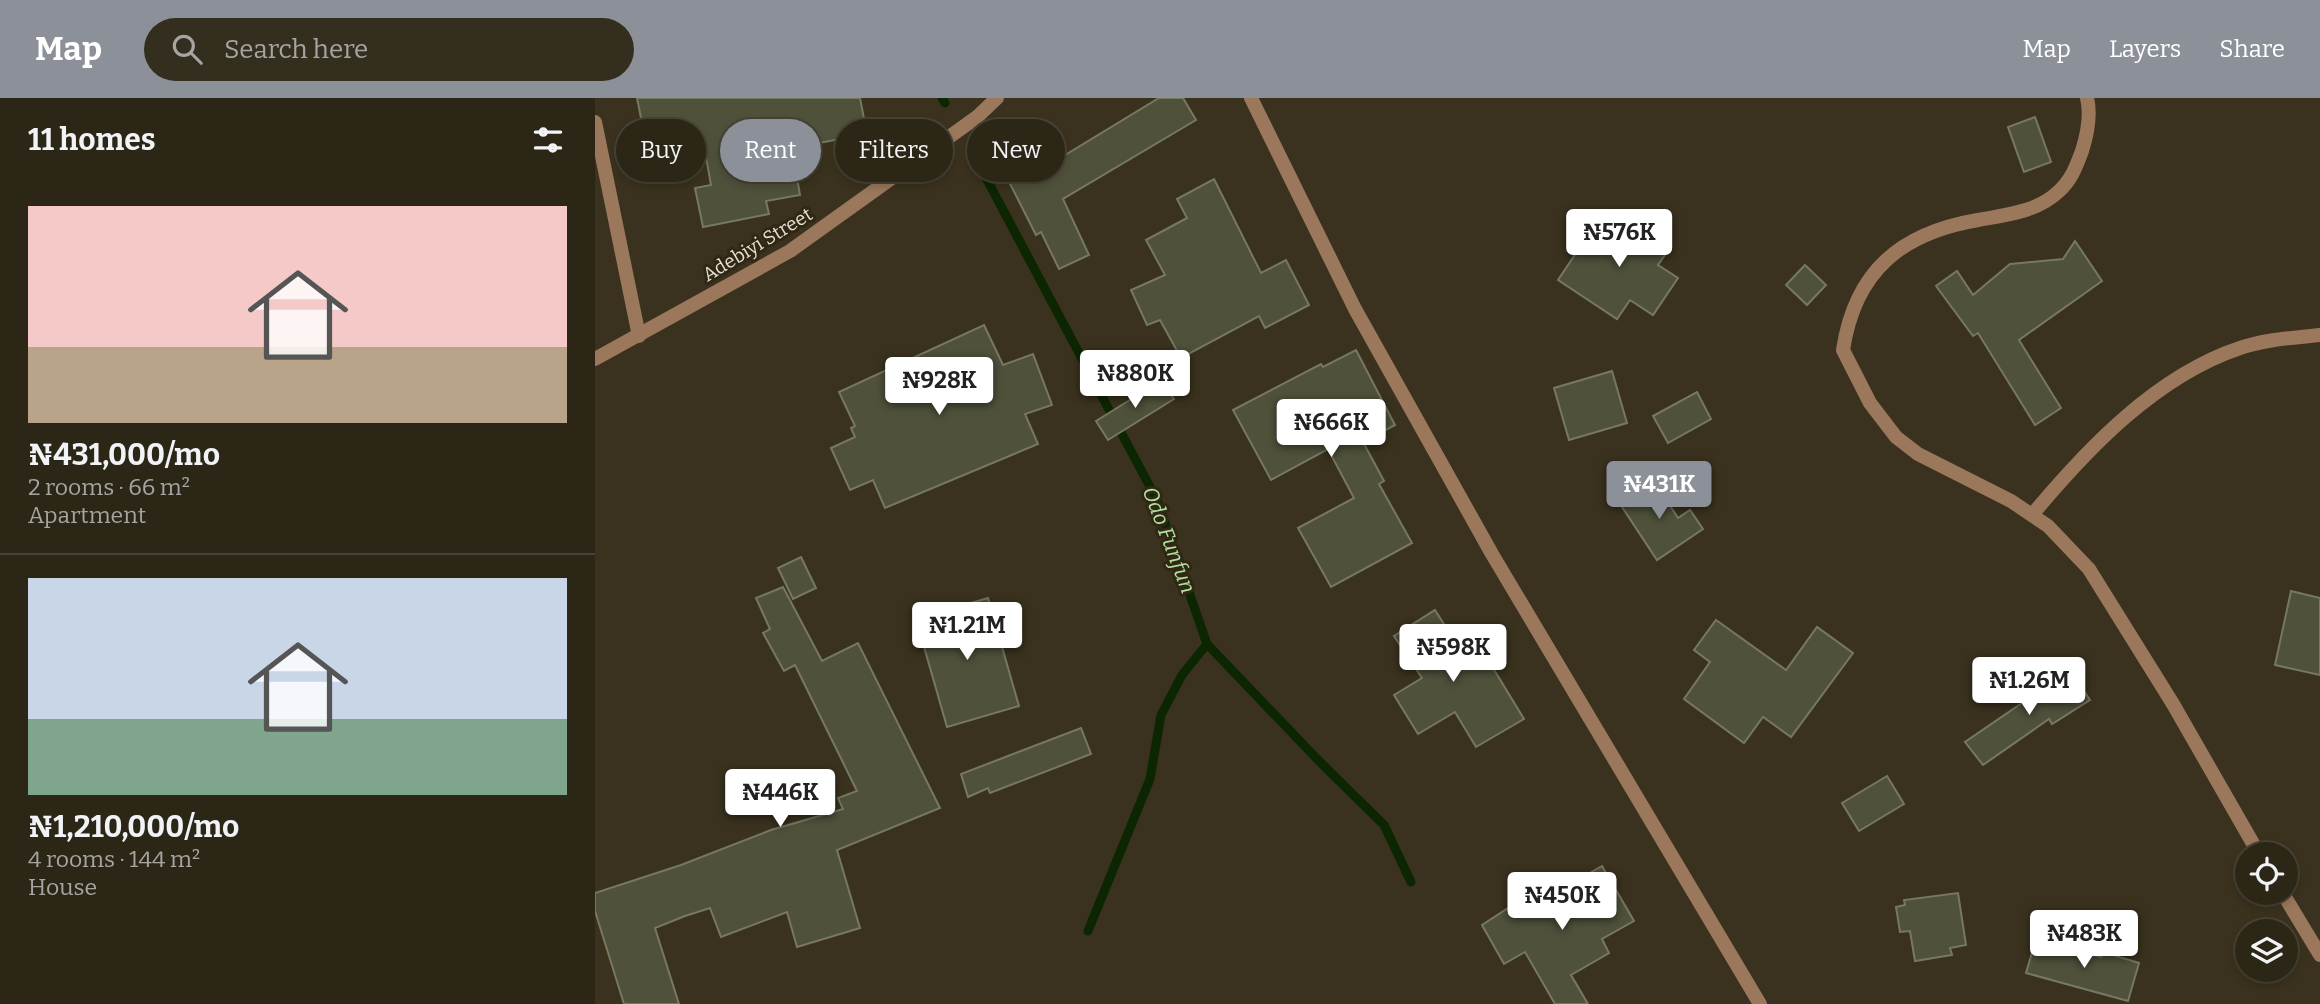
<!DOCTYPE html>
<html lang="en">
<head>
<meta charset="utf-8">
<style>
	body { margin:0; font-family:Bitter,serif; background:#342e1f; color:#f1f3f6; height:100vh; display:flex; flex-direction:column; font-size:26px; white-space:nowrap }
	* { box-sizing:border-box; margin:0 }
	p { font-size:23px; color:#a6a5a1 }
	.icon { flex:none; width:38px; height:38px; fill:none; stroke:currentColor; stroke-width:2; stroke-linecap:round; stroke-linejoin:round }
	.map { position:relative; flex:1; overflow:hidden }
	.details { display:flex; flex-direction:column; background:#2c2616; width:595px }
	.details>* { flex:none }
	.hud { position:absolute; left:21px; top:21px; width:665px; height:63px; display:flex; gap:14px }
	.buttons { position:absolute; left:1640px; top:744px; display:grid; gap:14px }
	.buttons a { display:grid; place-items:center; width:63px; height:63px; border-radius:50%; background:#2c2616; box-shadow:0 4px 10px #0003,0 0 0 2px #484335; font-size:35px }
	.price { position:absolute; translate:-50% -60px; padding:0 16px; border-radius:7px; background:#fff; color:#222; font-size:23px; line-height:46px; filter:drop-shadow(0 2px 4px #0008) }
	.price::after { content:''; position:absolute; left:50%; top:42px; width:21px; height:16px; margin-left:-10px; background:inherit; clip-path:polygon(0 0,100% 0,50% 100%) }
	.price.current { background:#8c9099; color:#fff }
	ul { padding:0; list-style:none }
	li { display:grid; align-content:center; gap:14px; height:371px; padding:0 28px }
	li+li { border-top:2px solid #484335 }
	li span { display:grid; place-items:center; height:217px; border-radius:0px; color:#555 }
	li>.icon { margin-inline-start:auto }
	span .icon { width:126px; height:126px; fill:#fffc; stroke-width:1 }
	li b { font-size:30px }
	h2 { display:flex; justify-content:space-between; align-items:center; height:84px; padding:0 28px; font-size:30px }
	.chip { padding:0 24px; border-radius:32px; background:#2c2616; box-shadow:0 4px 10px #0003,0 0 0 2px #484335; font-size:24px; line-height:63px }
	.chip.current { background:#8c9099; color:#fff }
	header { display:flex; align-items:center; gap:42px; box-sizing:border-box; height:98px; padding:0 35px; background:#8c9099; color:#fff }
	header strong { font-size:33px }
	nav { display:flex; gap:38px; margin-inline-start:auto; font-size:24px }
	.search { width:490px; height:63px; background:#342e1f; display:flex; align-items:center; gap:18px; box-sizing:border-box; padding:0 24px; border-radius:38px; color:#a6a5a1; font-size:26px }
	main { display:flex; flex:1; min-height:0 }
	.map>svg:first-child { display:block }
	.lines { fill:none; stroke-linecap:round; stroke-linejoin:round }
	.stream { stroke:#0b2600; stroke-width:9 }
	.building { fill:#4f513b; stroke:#767861; stroke-width:2 }
	.minor { stroke:#9b785b; stroke-width:14 }
	.labels { text-anchor:middle; stroke-width:6; stroke-linejoin:round; paint-order:stroke }
	.street-label { font-size:19px; fill:#e6e0d4; stroke:#302814 }
	.water-label { font-size:21px; font-style:italic; fill:#b2e29f; stroke:#302814 }
</style>
</head>
<body>
<header>
<strong>Map</strong>
<div class="search"><svg class="icon" aria-label="search" viewBox="0 0 24 24"><circle cx="10" cy="10" r="6"/><path d="M15 15l6 6"/></svg>Search here</div>
<nav><a>Map</a><a>Layers</a><a>Share</a></nav>
</header>
<main>
<section class="details">
<h2>11 homes<svg class="icon" aria-label="filters" viewBox="0 0 24 24"><path d="M4 7h16M4 17h16"/><circle cx="9" cy="7" r="2"/><circle cx="15" cy="17" r="2"/></svg></h2>
<ul>
<li><span style="background:linear-gradient(#f6c9c9 65%,#b9a48a 0)"><svg class="icon" aria-label="home" viewBox="0 0 24 24"><path d="M3 11l9-7 9 7M6 9v11h12V9"/></svg></span><div><b>₦431,000/mo</b><p>2 rooms · 66 m²</p><p>Apartment</p></div></li>
<li><span style="background:linear-gradient(#c9d6e8 65%,#7fa58c 0)"><svg class="icon" aria-label="home" viewBox="0 0 24 24"><path d="M3 11l9-7 9 7M6 9v11h12V9"/></svg></span><div><b>₦1,210,000/mo</b><p>4 rooms · 144 m²</p><p>House</p></div></li>
</ul>
</section>
<div class="map">
<svg width="1725" height="906" viewBox="0 0 1725 906">
	<rect width="100%" height="100%" fill="#3a321e"/>
	<g class="lines">
		<g class="stream">
			<path d="M347,0L350,5"/>
			<path d="M381,61L562,402L612,546L723,662L789,727L816,784"/>
			<path d="M493,833L555,681L566,617L587,577L612,546"/>
		</g>
	</g>
	<g class="building">
		<path d="M42,0H265L272,36L197,50L205,97L171,103L174,116L108,129L100,90L116,87L108,42L104,43L101,29L65,36L64,32L49,35Z"/>
		<path d="M564,0H588L601,22L468,101L494,157L464,171L446,134L441,137L405,66L437,51L447,71Z"/>
		<path d="M1440,19L1456,64L1429,74L1413,29Z"/>
		<path d="M619,81L666,175L691,162L714,207L670,230L664,218L586,260L565,222L552,227L536,192L570,177L551,142L592,120L582,101Z"/>
		<path d="M1010,112L1072,154L1063,167L1083,180L1058,217L1035,202L1022,221L963,182Z"/>
		<path d="M1480,143L1507,183L1424,242L1466,310L1440,327L1383,235L1378,238L1341,188L1362,173L1378,197L1415,166L1468,161Z"/>
		<path d="M1210,167L1231,187L1212,207L1191,187Z"/>
		<path d="M389,227L408,267L438,256L457,307L430,316L443,346L290,410L278,382L255,392L236,350L260,339L256,330L260,328L244,294Z"/>
		<path d="M761,252L800,327L768,344L789,383L784,386L817,445L736,489L703,430L759,400L733,351L676,382L638,312L726,266L728,269Z"/>
		<path d="M1017,273L1032,325L974,342L959,290Z"/>
		<path d="M567,282L579,301L513,342L501,323Z"/>
		<path d="M1102,294L1116,321L1073,345L1058,318Z"/>
		<path d="M1059,383L1083,420L1095,412L1108,431L1062,462L1025,406Z"/>
		<path d="M206,459L221,490L198,501L183,470Z"/>
		<path d="M188,489L227,563L263,545L345,710L242,752L265,830L202,849L192,814L126,839L115,810L90,818L60,830L84,906H29L0,813V795L86,767L176,732L248,711L243,700L262,693L200,567L189,573L168,535L175,531L161,500Z"/>
		<path d="M1696,493L1725,500V577L1680,567Z"/>
		<path d="M393,500L424,608L352,629L321,521Z"/>
		<path d="M840,512L868,556L884,547L929,621L881,649L860,614L823,636L799,597L827,580L799,538Z"/>
		<path d="M1121,522L1191,572L1222,529L1258,555L1196,639L1168,619L1149,645L1089,601L1115,564L1099,552Z"/>
		<path d="M1475,572L1495,602L1457,626L1454,621L1388,667L1370,644Z"/>
		<path d="M486,630L496,656L395,695L393,690L373,699L366,676Z"/>
		<path d="M1292,678L1309,706L1264,733L1247,705Z"/>
		<path d="M1007,768L1039,823L1007,841L1014,855L976,877L993,906H960L930,854L909,866L887,827L927,801L933,810Z"/>
		<path d="M1363,795L1371,847L1355,850L1357,857L1320,863L1315,833L1305,834L1301,809L1310,807L1309,802Z"/>
		<path d="M1441,841L1506,859L1508,854L1544,865L1533,903L1431,875Z"/>
	</g>
	<g class="lines">
		<g class="minor">
			<path d="M656,0L760,211L897,456L1165,906"/>
			<path d="M1492,0C1496,16 1492,37 1487,53C1481,69 1476,83 1463,94C1442,114 1410,117 1383,122C1306,135 1260,173 1248,252L1275,305L1301,339L1323,356L1416,403L1453,428L1494,471L1578,606L1664,756"/>
			<path d="M0,24L44,238"/>
			<path d="M0,261L195,153L382,19L402,0"/>
			<path d="M1437,417C1492,351 1561,278 1645,250C1671,241 1699,240 1725,237"/>
			<path d="M1687,794L1725,857"/>
		</g>
	</g>
	<g class="labels">
		<g class="street-label">
			<text transform="translate(162 146) rotate(-31)" y="7">Adebiyi Street</text>
		</g>
		<g class="water-label">
			<text transform="translate(574 442) rotate(69)" y="7">Odo Funfun</text>
		</g>
	</g>
</svg>
<div class="buttons">
<a><svg class="icon" aria-label="locate" viewBox="0 0 24 24"><circle cx="12" cy="12" r="6"/><path d="M12 2v4M12 18v4M2 12h4M18 12h4"/></svg></a>
<a><svg class="icon" aria-label="layers" viewBox="0 0 24 24"><path d="M12 4l9 5-9 5-9-5zM3 14l9 5 9-5"/></svg></a>
</div>
<b class="price" style="left:1024px;top:171px">₦576K</b>
<b class="price" style="left:540px;top:312px">₦880K</b>
<b class="price" style="left:344px;top:319px">₦928K</b>
<b class="price" style="left:736px;top:361px">₦666K</b>
<b class="price current" style="left:1064px;top:423px">₦431K</b>
<b class="price" style="left:372px;top:564px">₦1.21M</b>
<b class="price" style="left:858px;top:586px">₦598K</b>
<b class="price" style="left:1434px;top:619px">₦1.26M</b>
<b class="price" style="left:185px;top:731px">₦446K</b>
<b class="price" style="left:967px;top:834px">₦450K</b>
<b class="price" style="left:1489px;top:872px">₦483K</b>
<div class="hud">
<a class="chip">Buy</a>
<a class="chip current">Rent</a>
<a class="chip">Filters</a>
<a class="chip">New</a>
</div>
</div>
</main>
</body>
</html>
